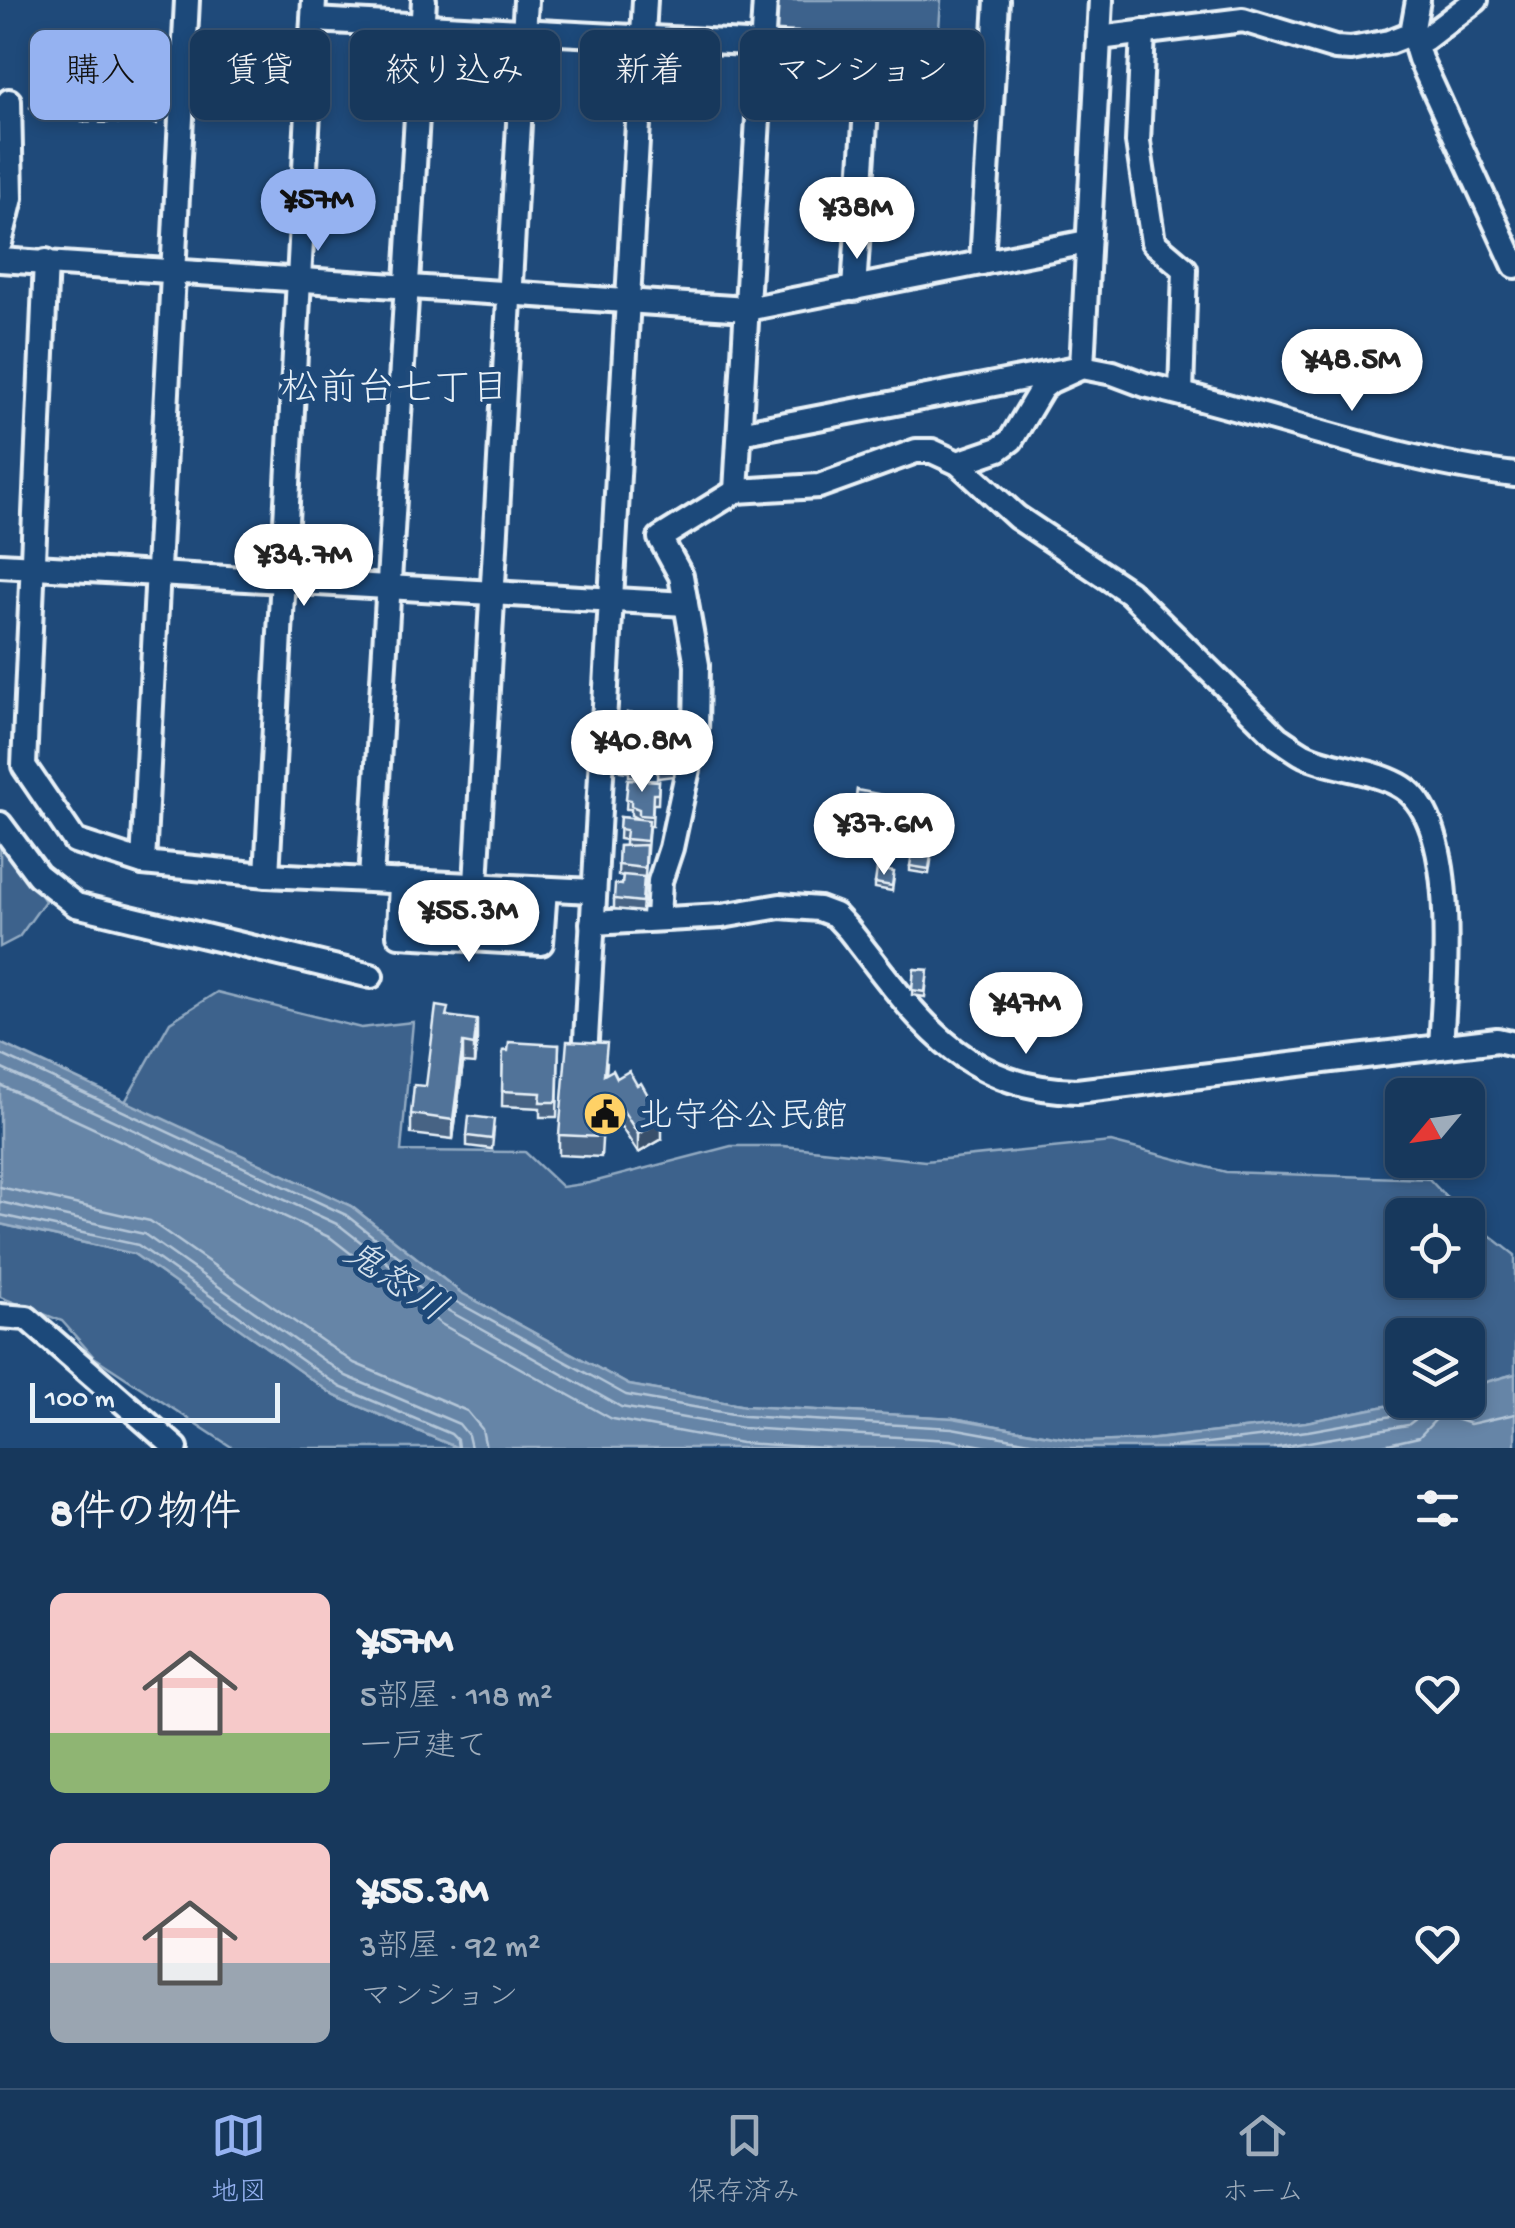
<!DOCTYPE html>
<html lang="ja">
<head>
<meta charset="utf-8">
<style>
	body { margin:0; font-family:"Gochi Hand","Klee One",sans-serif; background:#203f62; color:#f1f3f6; height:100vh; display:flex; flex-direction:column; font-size:38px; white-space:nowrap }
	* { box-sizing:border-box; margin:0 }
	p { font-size:32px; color:#9eacbb }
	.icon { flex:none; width:55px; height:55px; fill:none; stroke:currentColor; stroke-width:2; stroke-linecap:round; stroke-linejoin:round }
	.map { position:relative; height:1448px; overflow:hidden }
	.details { display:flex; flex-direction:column; background:#17385c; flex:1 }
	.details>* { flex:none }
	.guide { position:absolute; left:30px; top:30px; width:1000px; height:90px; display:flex; gap:20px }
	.needle { width:65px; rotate:241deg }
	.tools { position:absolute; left:1385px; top:1078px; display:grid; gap:20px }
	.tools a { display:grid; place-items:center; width:100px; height:100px; border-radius:15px; background:#17385c; box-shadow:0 5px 15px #0003,0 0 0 2px #365272; font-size:50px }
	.scale { position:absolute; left:30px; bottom:25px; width:250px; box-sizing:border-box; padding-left:10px; border:5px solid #e8f1f8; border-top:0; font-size:28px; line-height:35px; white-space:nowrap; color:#e8f1f8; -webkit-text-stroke:8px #1f4a7a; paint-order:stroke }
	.price { position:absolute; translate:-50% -85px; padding:0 22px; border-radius:35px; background:#fff; color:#222; font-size:32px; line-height:65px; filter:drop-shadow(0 2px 5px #0008) }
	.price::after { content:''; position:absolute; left:50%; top:60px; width:30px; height:22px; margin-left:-15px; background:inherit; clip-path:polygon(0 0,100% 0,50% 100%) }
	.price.active { background:#95b2f1; color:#111 }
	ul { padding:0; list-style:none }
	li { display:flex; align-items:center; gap:30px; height:250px; padding:0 50px }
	li span { display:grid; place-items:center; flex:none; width:280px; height:200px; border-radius:15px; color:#555 }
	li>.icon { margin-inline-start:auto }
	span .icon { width:120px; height:120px; fill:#fffc; stroke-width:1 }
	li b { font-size:42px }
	h2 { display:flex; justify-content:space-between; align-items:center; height:120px; padding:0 50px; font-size:42px }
	.chip { padding:0 35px; border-radius:15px; background:#17385c; box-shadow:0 5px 15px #0003,0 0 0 2px #365272; font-size:35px; line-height:90px }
	.chip.active { background:#95b2f1; color:#111 }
	.dock { display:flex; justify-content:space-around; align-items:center; height:140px; border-top:2px solid #365272; background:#17385c; font-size:28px; color:#9eacbb }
	.dock a { display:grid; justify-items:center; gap:5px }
	.dock .active { color:#95b2f1 }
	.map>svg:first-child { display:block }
	.green { fill:#3c628c; stroke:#92aac2; stroke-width:2.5 }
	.water { fill:#6685a7; stroke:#9ab0c7; stroke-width:2.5 }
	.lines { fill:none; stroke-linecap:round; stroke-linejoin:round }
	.shore { stroke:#b4c6d8; stroke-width:2.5 }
	.minor-casing { stroke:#e8f1f8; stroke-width:30 }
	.path { stroke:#e8f1f8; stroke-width:2.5; stroke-dasharray:10 8; stroke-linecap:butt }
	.minor { stroke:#1f4a7a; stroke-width:22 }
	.wall { fill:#466384; stroke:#e8f1f8; stroke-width:2.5 }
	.shaded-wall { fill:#39506b; stroke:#e8f1f8; stroke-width:2.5 }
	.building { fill:#517399; stroke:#e8f1f8; stroke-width:2.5 }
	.labels { text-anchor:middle; stroke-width:10; stroke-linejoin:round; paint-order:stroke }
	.poi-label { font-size:35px; fill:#e8f1f8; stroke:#1f4a7a; text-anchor:start }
	.neighbourhood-label { font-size:38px; fill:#e8f1f8; stroke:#1f4a7a }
	.water-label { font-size:38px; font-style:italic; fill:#d4e1ec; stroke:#1f4a7a }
</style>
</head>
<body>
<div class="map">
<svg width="1515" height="1448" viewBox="0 0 1515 1448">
	<rect width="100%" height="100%" fill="#1f4a7a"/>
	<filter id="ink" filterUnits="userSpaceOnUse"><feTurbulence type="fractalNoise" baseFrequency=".01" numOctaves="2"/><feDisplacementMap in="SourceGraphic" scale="20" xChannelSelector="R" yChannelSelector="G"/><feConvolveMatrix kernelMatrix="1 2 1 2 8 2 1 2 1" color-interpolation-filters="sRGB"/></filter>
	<g filter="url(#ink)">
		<g class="green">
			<path d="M771,0H941L938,43L770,34Z"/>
			<path d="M0,833L45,901L19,937L0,947Z"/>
			<path d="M217,992L361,1028L413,1022L401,1151L525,1152L562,1187L589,1183L731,1146H783L925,1161L1111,1142L1226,1172L1429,1179L1463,1215H1402V1280H1468V1218L1515,1255V1374L1468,1387V1335H1402V1400H1416L1306,1422L1147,1440L1086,1442L953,1418L745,1406L629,1385L460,1292L351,1206L125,1102L170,1022Z"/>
			<path d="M0,1224L134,1254L335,1396L458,1448H233L94,1357L62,1321L0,1297Z"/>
		</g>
		<path class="water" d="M0,1043L351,1206L460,1292L629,1385L745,1406L953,1418L1086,1442L1147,1440L1306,1422L1416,1400H1468V1387L1515,1374V1448H458L335,1396L134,1254L0,1224Z"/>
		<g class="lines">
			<g class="shore">
				<path d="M0,1054L346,1215L455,1301L626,1395L744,1416L952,1428L1063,1448"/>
				<path d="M0,1068L339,1225L449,1311L621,1407L742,1428L950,1440L994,1448"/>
				<path d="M0,1085L331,1238L441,1324L612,1419L741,1443L828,1448"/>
				<path d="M0,1187L150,1221L354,1363L467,1411L482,1429L486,1448"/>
				<path d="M0,1202L144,1234L346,1376L459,1424L468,1435L471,1448"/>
				<path d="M0,1215L138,1245L340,1387L451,1434L457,1440L458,1448"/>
				<path d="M1166,1448L1308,1431L1398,1415L1409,1410L1413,1400"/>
				<path d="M1274,1448L1408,1425L1421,1415L1425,1400"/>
				<path d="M1370,1448L1419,1437L1441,1414L1470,1424L1515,1414"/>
			</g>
			<g class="minor-casing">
				<g id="minor">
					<path d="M1418,0L1412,33L1420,59L1515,266"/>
					<path d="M313,20L994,56"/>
					<path d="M1143,32L1138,142L1153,242L1185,269L1181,393"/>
					<path d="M1099,38L1243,20L1335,48L1351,49L1389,42L1412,33"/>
					<path d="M1415,41L1425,39L1476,0"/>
					<path d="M0,243L11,198L9,101"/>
					<path d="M0,260L747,309L1087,242"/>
					<path d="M46,261L24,766L75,841L143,863L267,875L593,891"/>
					<path d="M982,263L997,0"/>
					<path d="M854,289L870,49"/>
					<path d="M740,433L1082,367L1113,373L1145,385C1269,413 1388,460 1515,475"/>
					<path d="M958,463L999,449L1011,440L1042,388L1051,381L1082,367L1101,0"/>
					<path d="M736,491L765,0"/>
					<path d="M0,565L686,604"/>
					<path d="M0,824L38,875L76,905L371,976"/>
					<path d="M143,863L187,0"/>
					<path d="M267,875L314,0"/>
					<path d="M371,880L424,0"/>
					<path d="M401,881L399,935L541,943L545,889"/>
					<path d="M476,884L526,0"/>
					<path d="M658,919L660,881L671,848L696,732L697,665L681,576L660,538L736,491L819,486L916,451H932L958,463L1017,517L1129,592L1278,738C1286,743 1295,750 1304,755C1333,769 1370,769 1399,785C1462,818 1444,986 1441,1047"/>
					<path d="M592,923L722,916L780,906L819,909L835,915L848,929C914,1012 958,1089 1077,1091L1497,1040L1515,1044"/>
					<path d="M585,1057L645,0"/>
					<path d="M0,1316L27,1318L176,1448"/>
				</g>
			</g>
			<path class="path" d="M29,107L80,122L158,124"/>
			<use href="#minor" class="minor"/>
		</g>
		<g class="wall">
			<path d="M627,713L648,720L652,731V740H649L647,778L629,776V772L620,771L621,750L629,751L636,738V735L626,734Z"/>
			<path d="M660,718L675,728L673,748H675L674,776L657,778Z"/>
			<path d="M628,779L659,781L658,804H653L652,826H649L642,912L614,909V899L622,885L623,876L618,875L619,846H625V840L619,839L620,817L638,819L631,815V809H626Z"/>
			<path d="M857,790L883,807L888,818L885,839L868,837V828L862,827V822L858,821V807H856Z"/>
			<path d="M931,861L929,874L910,871V866Z"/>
			<path d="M894,877L892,891L875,888V883Z"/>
			<path d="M914,969L928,970L925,997L912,995Z"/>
			<path d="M448,1016L477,1040L474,1064L463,1063L453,1139L411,1134V1114L426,1086Z"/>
			<path d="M559,1045L557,1117H540V1108L502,1106L503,1051Z"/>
			<path d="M607,1062L606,1074L617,1078L662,1139L638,1153L620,1125L603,1124L601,1157L559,1155V1135Z"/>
			<path d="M494,1129L492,1149L467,1146V1136Z"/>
		</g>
		<g class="shaded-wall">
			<path d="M477,1020V1040L474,1064V1045Z"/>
			<path d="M463,1043V1063L453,1139V1120Z"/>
			<path d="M662,1120V1139L638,1153V1134Z"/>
		</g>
		<g class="building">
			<path d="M627,713L649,715L648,720L652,721V730L636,729V725L626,724Z"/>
			<path d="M660,718H675L672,744L658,743Z"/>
			<path d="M630,737L649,739L648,754H643V752L629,751Z"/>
			<path d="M658,747L675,748L674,766L657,768Z"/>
			<path d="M621,750L643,752L642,759H647V768L629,766V762L620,761Z"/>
			<path d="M628,779L659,781L658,794H653L652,816L639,815V809L631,806V800L626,799Z"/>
			<path d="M857,790L883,795L881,807L888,808L885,829L868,827L870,818L862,817V812L858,811L860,798L856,797Z"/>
			<path d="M620,817L649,820L647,841L625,839L626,830L619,829Z"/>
			<path d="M646,845L645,868L618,865L619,846Z"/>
			<path d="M912,853L931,856L929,869L910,866Z"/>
			<path d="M877,869L894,872L892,886L875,883Z"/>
			<path d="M623,875L644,877L642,902L614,899L615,884L622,885Z"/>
			<path d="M914,969L928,970L925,992L912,990Z"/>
			<path d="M436,1006L448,1008L446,1016L477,1020L474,1045L463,1043L453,1120L411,1114L414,1085L426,1086Z"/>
			<path d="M567,1041L607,1043L604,1075L613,1070L617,1078L629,1071L637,1085L641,1083L662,1120L638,1134L620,1106L603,1104L601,1137L559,1135Z"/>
			<path d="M509,1042L559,1045L557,1102H540L541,1093L502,1091L503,1051H508Z"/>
			<path d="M469,1116L494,1119L492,1139L467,1136Z"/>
		</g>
	</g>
	<defs>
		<g id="civic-disc" transform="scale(2.25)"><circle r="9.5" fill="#ffd166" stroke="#1f4a7a"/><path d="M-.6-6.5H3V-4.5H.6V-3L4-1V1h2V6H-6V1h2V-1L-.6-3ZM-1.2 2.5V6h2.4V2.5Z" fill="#111"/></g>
	</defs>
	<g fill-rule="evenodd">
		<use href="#civic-disc" x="605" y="1114"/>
	</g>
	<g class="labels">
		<g class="poi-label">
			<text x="638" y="1126">北守谷公民館</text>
		</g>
		<g class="neighbourhood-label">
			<text x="395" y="399">松前台七丁目</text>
		</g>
		<g class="water-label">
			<text transform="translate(397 1279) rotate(34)" y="13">鬼怒川</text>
		</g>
	</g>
</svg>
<div class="tools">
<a><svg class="needle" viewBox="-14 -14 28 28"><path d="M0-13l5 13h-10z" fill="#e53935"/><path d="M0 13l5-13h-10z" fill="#9eacbb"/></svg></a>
<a><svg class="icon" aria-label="locate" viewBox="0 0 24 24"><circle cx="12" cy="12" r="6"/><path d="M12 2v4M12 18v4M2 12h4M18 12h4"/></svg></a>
<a><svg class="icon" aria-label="layers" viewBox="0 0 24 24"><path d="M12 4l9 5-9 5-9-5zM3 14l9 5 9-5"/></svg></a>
</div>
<div class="scale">100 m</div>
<b class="price active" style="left:318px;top:254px">¥57M</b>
<b class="price" style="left:857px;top:262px">¥38M</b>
<b class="price" style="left:1352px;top:414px">¥48.5M</b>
<b class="price" style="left:304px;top:609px">¥34.7M</b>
<b class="price" style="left:642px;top:795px">¥40.8M</b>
<b class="price" style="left:884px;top:878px">¥37.6M</b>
<b class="price" style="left:469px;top:965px">¥55.3M</b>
<b class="price" style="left:1026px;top:1057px">¥47M</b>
<div class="guide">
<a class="chip active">購入</a>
<a class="chip">賃貸</a>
<a class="chip">絞り込み</a>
<a class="chip">新着</a>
<a class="chip">マンション</a>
</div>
</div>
<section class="details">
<h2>8件の物件<svg class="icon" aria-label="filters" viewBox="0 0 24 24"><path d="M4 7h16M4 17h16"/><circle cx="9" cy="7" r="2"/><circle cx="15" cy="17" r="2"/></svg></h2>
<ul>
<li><span style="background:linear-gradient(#f6c9c9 70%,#8fb573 0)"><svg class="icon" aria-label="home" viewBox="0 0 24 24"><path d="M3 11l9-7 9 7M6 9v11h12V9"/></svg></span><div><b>¥57M</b><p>5部屋 · 118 m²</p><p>一戸建て</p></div><svg class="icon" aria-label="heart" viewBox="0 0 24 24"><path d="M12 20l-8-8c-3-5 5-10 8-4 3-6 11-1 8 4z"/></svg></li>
<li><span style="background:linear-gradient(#f6c9c9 60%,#9aa5b1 0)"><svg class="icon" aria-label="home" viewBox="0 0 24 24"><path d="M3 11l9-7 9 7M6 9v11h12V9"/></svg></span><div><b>¥55.3M</b><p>3部屋 · 92 m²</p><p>マンション</p></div><svg class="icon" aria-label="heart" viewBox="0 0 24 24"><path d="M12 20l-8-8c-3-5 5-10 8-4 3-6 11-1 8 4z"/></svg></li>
</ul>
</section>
<nav class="dock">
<a class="active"><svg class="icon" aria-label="map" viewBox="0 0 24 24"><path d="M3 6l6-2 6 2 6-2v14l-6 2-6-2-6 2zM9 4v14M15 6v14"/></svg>地図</a>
<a><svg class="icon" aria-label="saved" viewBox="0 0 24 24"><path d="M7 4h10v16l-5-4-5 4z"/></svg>保存済み</a>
<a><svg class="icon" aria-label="home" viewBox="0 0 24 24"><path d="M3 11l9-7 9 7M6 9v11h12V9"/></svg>ホーム</a>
</nav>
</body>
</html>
